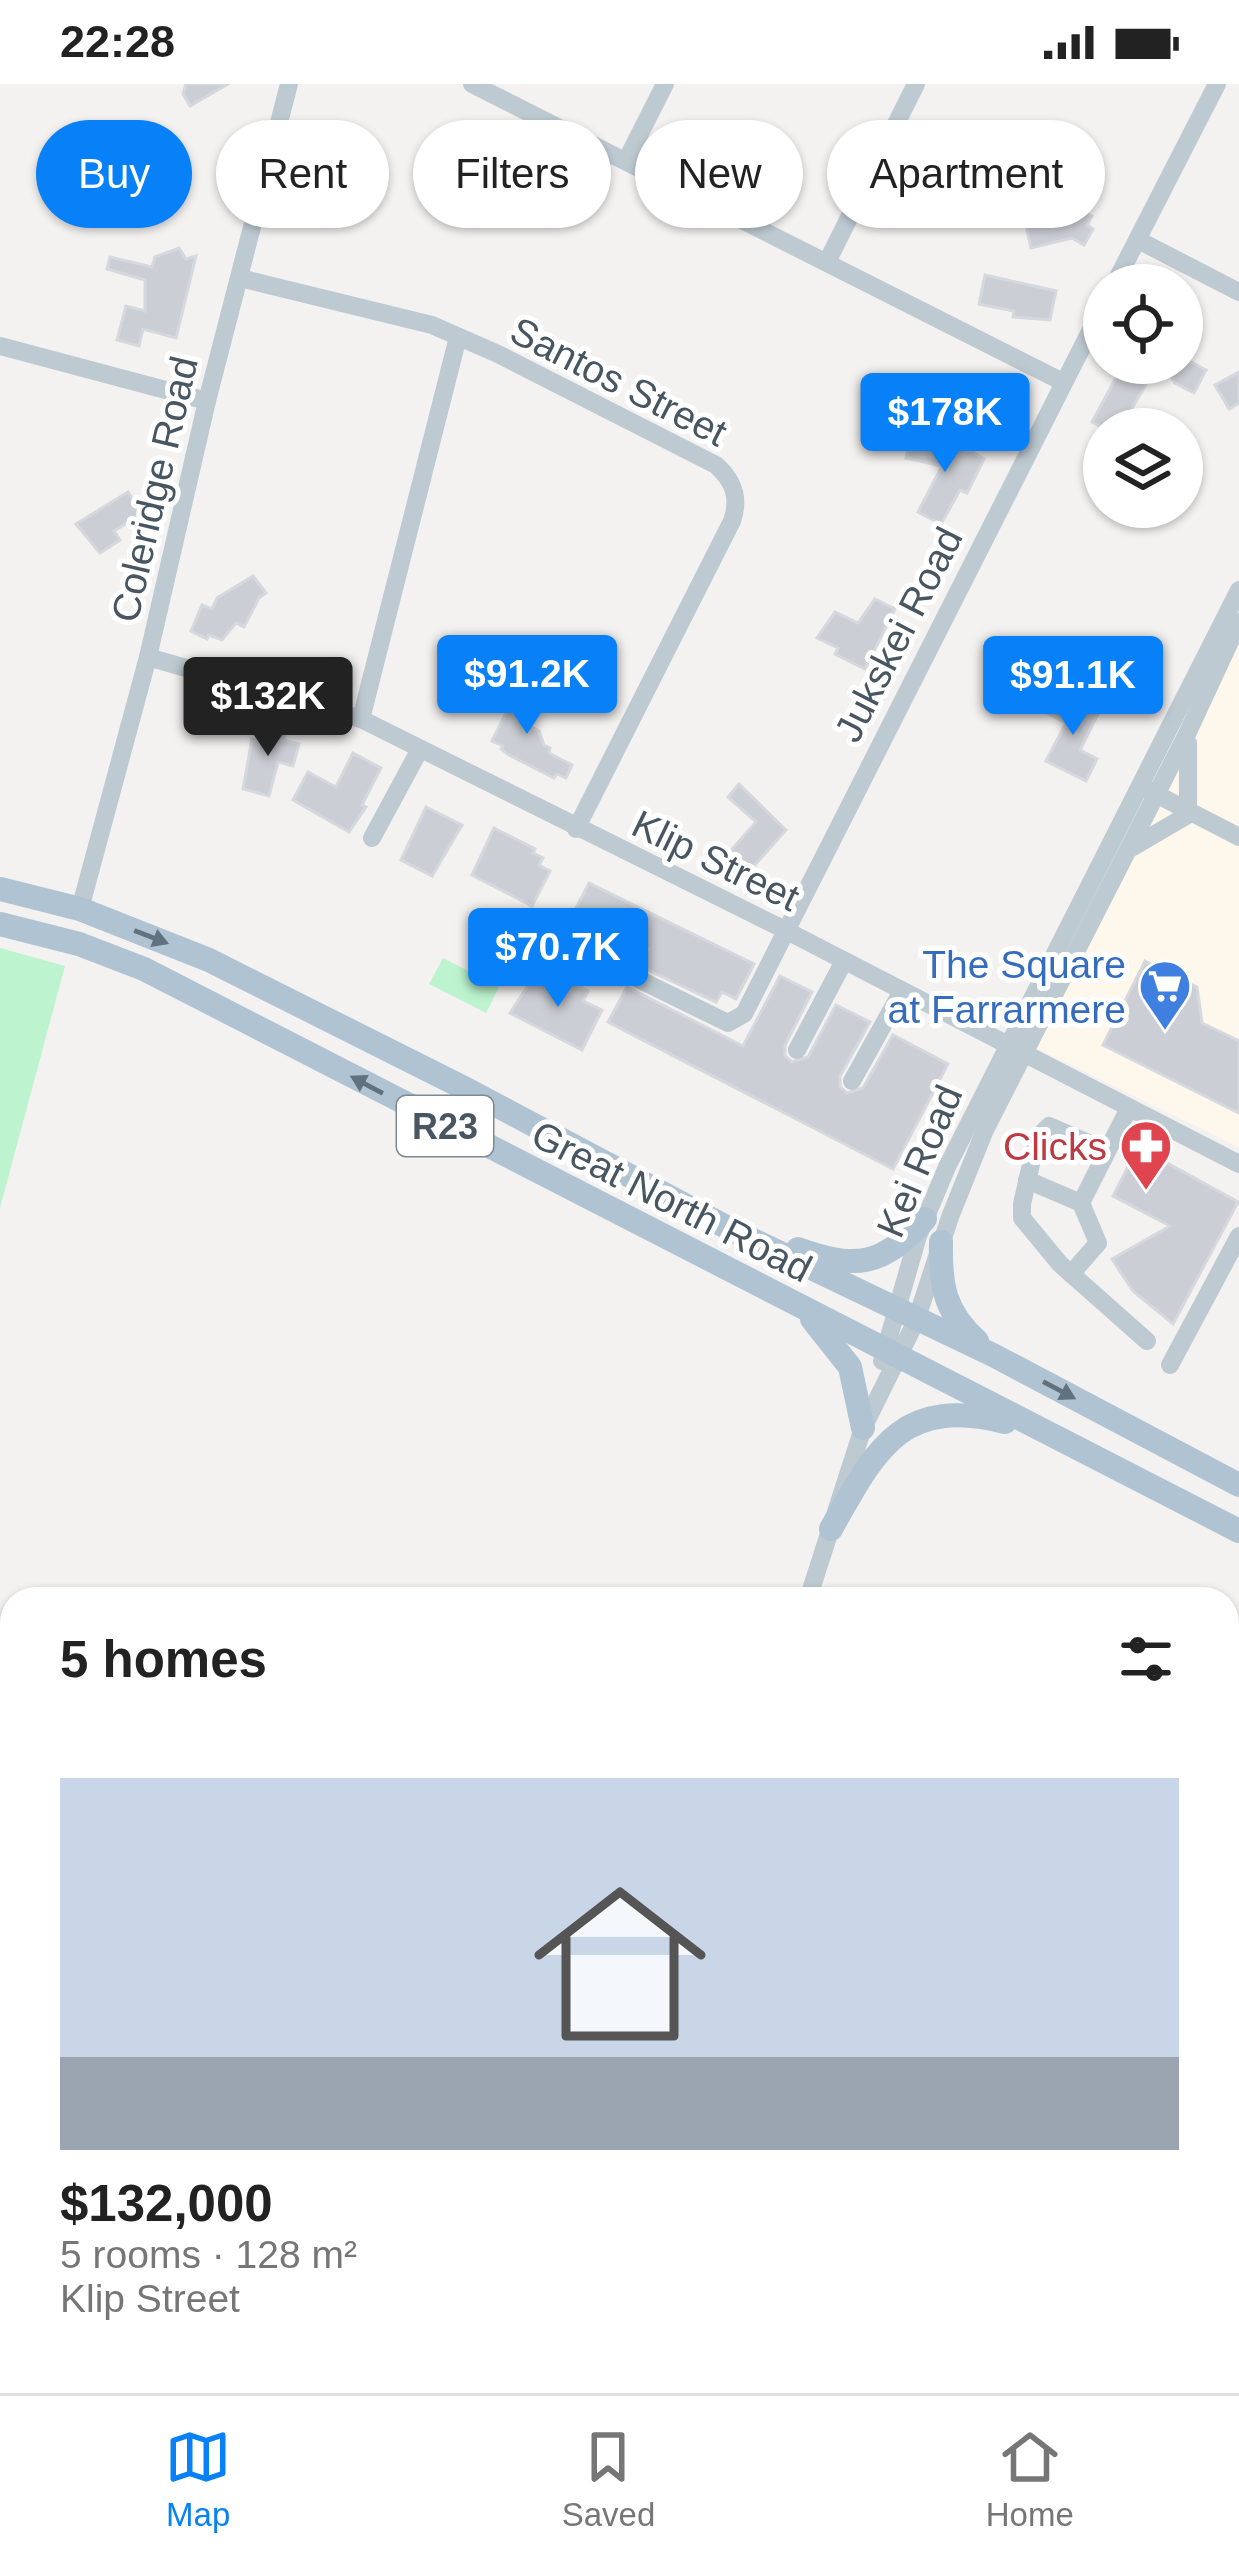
<!DOCTYPE html>
<html lang="en">
<head>
<meta charset="utf-8">
<style>
	body { margin:0; font-family:Arial,sans-serif; background:#f2f2f2; color:#222; height:100vh; display:flex; flex-direction:column; font-size:45px; white-space:nowrap }
	* { box-sizing:border-box; margin:0 }
	p { font-size:39px; color:#767676 }
	.icon { flex:none; width:66px; height:66px; fill:none; stroke:currentColor; stroke-width:2; stroke-linecap:round; stroke-linejoin:round }
	.map { position:relative; flex:1; overflow:hidden }
	.sheet { position:absolute; left:0px; top:1503px; width:1239px; height:807px; display:flex; flex-direction:column; background:#fff; border-radius:36px 36px 0 0; box-shadow:0 3px 9px #0004 }
	.sheet>* { flex:none }
	.hud { position:absolute; left:36px; top:36px; width:1167px; height:108px; display:flex; gap:24px }
	.fabs { position:absolute; left:1083px; top:180px; display:grid; gap:24px }
	.fabs a { display:grid; place-items:center; width:120px; height:120px; border-radius:50%; background:#fff; box-shadow:0 3px 9px #0004; font-size:60px }
	.price { position:absolute; translate:-50% -102px; padding:0 27px; border-radius:12px; background:#0880f7; color:#fff; font-size:39px; line-height:78px; filter:drop-shadow(0 3px 6px #0008) }
	.price::after { content:''; position:absolute; left:50%; top:72px; width:36px; height:27px; margin-left:-18px; background:inherit; clip-path:polygon(0 0,100% 0,50% 100%) }
	.price.selected { background:#222; color:#fff }
	ul { padding:0; list-style:none }
	li { display:grid; align-content:center; gap:24px; height:636px; padding:0 60px }
	li span { display:grid; place-items:center; height:372px; border-radius:0px; color:#555 }
	li>.icon { margin-inline-start:auto }
	span .icon { width:216px; height:216px; fill:#fffc; stroke-width:1 }
	li b { font-size:51px }
	h2 { display:flex; justify-content:space-between; align-items:center; height:144px; padding:0 60px; font-size:51px }
	.tag { padding:0 42px; border-radius:54px; background:#fff; box-shadow:0 3px 9px #0004; font-size:42px; line-height:108px }
	.tag.selected { background:#0880f7; color:#fff }
	.status { display:flex; justify-content:space-between; align-items:center; height:84px; padding:0 60px; background:#fff; direction:ltr }
	.status svg { height:33px; fill:currentColor }
	.dock { display:flex; justify-content:space-around; align-items:center; height:168px; border-top:3px solid #e0e0e0; background:#fff; font-size:33px; color:#767676 }
	.dock a { display:grid; justify-items:center; gap:6px }
	.dock .selected { color:#0880f7 }
	.map>svg:first-child { display:block }
	.commercial { fill:#fef7eb }
	.green { fill:#bdf4cf }
	.building { fill:#cbced4; stroke:#d5d8dd; stroke-width:3 }
	.lines { fill:none; stroke-linecap:round; stroke-linejoin:round }
	.minor { stroke:#becad2; stroke-width:18 }
	.major { stroke:#afc3d2; stroke-width:24 }
	.oneway { fill:#61717d }
	.labels { text-anchor:middle; stroke-width:10; stroke-linejoin:round; paint-order:stroke }
	.shield { fill:#fff; stroke:#7e8990; stroke-width:3 }
	.shield-label { font-size:36px; font-weight:bold; fill:#475661 }
	.street-label { font-size:39px; fill:#475661; stroke:#fff }
	.shop-label { font-size:39px; fill:#366cbe; stroke:#fff; text-anchor:end }
	.health-label { font-size:39px; fill:#be3a42; stroke:#fff; text-anchor:end }
</style>
</head>
<body>
<div class="status"><b>22:28</b><svg viewBox="0 0 49 12"><path d="M0 12V9h3v3zM5 12V6h3v6zM10 12V3h3v9zM15 12V0h3v12zM26 1h20v11H26zM47 4h2v5h-2z"/></svg></div>
<div class="map">
<svg width="1239" height="2309" viewBox="0 0 1239 2309">
	<rect width="100%" height="100%" fill="#f4f1f1"/>
	<path class="commercial" d="M1239,554V1063L1030,961Z"/>
	<g class="green">
		<path d="M0,864L65,882L0,1124Z"/>
		<path d="M443,874L499,903L486,929L429,900Z"/>
		<path d="M624,2298H1097L1104,2309H618Z"/>
	</g>
	<g class="building">
		<path d="M186,0H228L190,22L183,10Z"/>
		<path d="M1077,124L1092,132L1087,141L1093,145L1084,161L1072,154L1031,164L1025,136Z"/>
		<path d="M179,164L186,175L196,172L176,254L143,245L139,262L117,256L126,222L145,227V196L107,185L110,173L152,183L155,173Z"/>
		<path d="M985,191L1056,207L1050,236L1013,233L1014,227L979,220Z"/>
		<path d="M1182,273L1206,286L1194,309L1175,299L1163,279H1182Z"/>
		<path d="M1124,279L1152,290L1120,345H1106L1092,338Z"/>
		<path d="M1239,288V319L1229,325L1215,301Z"/>
		<path d="M910,354L971,367L984,375L967,409L960,406L941,440L918,428L942,382L906,374Z"/>
		<path d="M128,408L142,429L114,447L120,456L100,469L76,440Z"/>
		<path d="M253,492L266,509L259,514L244,543L236,539L222,556L209,551L207,555L191,547L202,521L212,525L217,514Z"/>
		<path d="M875,515L895,525L865,585L835,570L838,564L817,554L835,528L858,539Z"/>
		<path d="M521,599L535,605L529,618L536,622L530,642L539,647L544,661L550,664L549,669L572,681L566,694L557,690L554,694L509,671L501,665L503,662L492,657Z"/>
		<path d="M1059,610L1098,630L1080,666L1097,675L1086,697L1046,677L1066,639L1049,630Z"/>
		<path d="M260,641L286,647L283,656L299,660L293,682L278,678L269,712L243,705L252,655L256,656Z"/>
		<path d="M353,669L381,684L362,721L366,723L349,748L293,716L308,688L336,703Z"/>
		<path d="M739,700L786,746L747,790L726,772L756,738L728,713Z"/>
		<path d="M426,723L462,741L432,792L401,776Z"/>
		<path d="M494,744L535,765L533,769L543,774L539,781L550,787L532,822L472,791Z"/>
		<path d="M589,799L754,880L736,915L722,908L716,918L640,882L648,865L602,841L587,871L559,857Z"/>
		<path d="M1145,877L1197,903L1202,939L1239,957V1029L1103,961Z"/>
		<path d="M535,891L554,901L558,892L588,907L583,917L602,926L582,966L510,929Z"/>
		<path d="M780,892L812,908L785,961V972L792,978L808,973L836,921L870,938L840,992V1003L847,1009L863,1004L893,951L948,980L893,1085L608,938L627,903L743,962Z"/>
		<path d="M1138,1063L1238,1118L1173,1240L1133,1207L1112,1175L1170,1142L1113,1112Z"/>
	</g>
	<g class="lines">
		<g class="minor">
			<path d="M472,0L1063,298"/>
			<path d="M626,77L665,0"/>
			<path d="M1138,156L1239,208"/>
			<path d="M828,176L916,0"/>
			<path d="M240,194L432,241L498,270L716,381C734,397 740,414 732,437L576,745"/>
			<path d="M1114,201L1217,0"/>
			<path d="M0,262L207,317"/>
			<path d="M148,573L361,635L785,846L1239,1080"/>
			<path d="M361,635L458,253"/>
			<path d="M1188,659V728"/>
			<path d="M1150,707L1239,753"/>
			<path d="M372,754L420,665"/>
			<path d="M1133,763L1191,729"/>
			<path d="M80,825L148,573L207,317L289,0"/>
			<path d="M638,895L728,939L744,930L1104,220"/>
			<path d="M797,966L844,877"/>
			<path d="M852,997L902,907"/>
			<path d="M1107,1067L1049,1042L1037,1054L1022,1120V1134L1060,1180L1147,1257"/>
			<path d="M1027,1096L1081,1119"/>
			<path d="M1071,1190L1098,1159L1081,1119L1129,1024"/>
			<path d="M882,1277L918,1152L947,1083L1239,506"/>
			<path d="M1170,1281L1239,1152"/>
			<path d="M808,1515L863,1344L916,1237L950,1133L985,1046L1188,648L1239,538"/>
			<path d="M0,1794H12"/>
			<path d="M1227,1810L1239,1786"/>
			<path d="M1120,2298L1142,2309"/>
			<path d="M135,2309L138,2298"/>
			<path d="M527,2309L534,2298"/>
			<path d="M603,2309L608,2298"/>
		</g>
		<g class="major">
			<path d="M0,805L80,825L209,876L464,1004L732,1146L993,1271L1239,1401"/>
			<path d="M0,840L79,860L144,885L1239,1447"/>
			<path d="M941,1158C940,1200 944,1228 977,1257"/>
			<path d="M798,1165C856,1186 883,1182 925,1135"/>
			<path d="M812,1235L850,1283L863,1344"/>
			<path d="M831,1445C876,1365 901,1312 1005,1338"/>
		</g>
	</g>
	<defs><path id="oneway-solid" d="M-6-.8H1V-3.2L6.5 0L1 3.2V.8H-6Z" transform="scale(3)"/></defs>
	<g class="oneway">
		<use href="#oneway-solid" transform="translate(151 853) rotate(21)"/>
		<use href="#oneway-solid" transform="translate(367 1001) rotate(-152)"/>
		<use href="#oneway-solid" transform="translate(1059 1306) rotate(28)"/>
	</g>
	<defs>
		<g id="supermarket-pin" transform="scale(2.7)"><path d="M0 17L-7.5 6A9.5 9.5 0 1 1 7.5 6Z" fill="#3f7fe0" stroke="#fff"/><path d="M-6-5.5h2.5l.6 2H6L4.5 2H-2.5L-4.4-4H-6ZM-1.5 3.2a1.3 1.3 0 1 0 .1 0ZM3 3.2a1.3 1.3 0 1 0 .1 0Z" fill="#fff"/></g>
		<g id="pharmacy-pin" transform="scale(2.7)"><path d="M0 17L-7.5 6A9.5 9.5 0 1 1 7.5 6Z" fill="#e0444e" stroke="#fff"/><path d="M-2-6h4v4h4v4h-4v4h-4v-4h-4v-4h4Z" fill="#fff"/></g>
	</defs>
	<g fill-rule="evenodd">
		<use href="#supermarket-pin" x="1165" y="902"/>
		<use href="#pharmacy-pin" x="1146" y="1062"/>
	</g>
	<g class="labels">
		<rect class="shield" x="397" y="1012" width="96" height="60" rx="9"/>
		<g class="shield-label">
			<text x="445" y="1055">R23</text>
		</g>
		<g class="street-label">
			<text transform="translate(619 297) rotate(27)" y="14">Santos Street</text>
			<text transform="translate(154 405) rotate(-77)" y="14">Coleridge Road</text>
			<text transform="translate(898 550) rotate(-63)" y="14">Jukskei Road</text>
			<text transform="translate(716 776) rotate(26)" y="14">Klip Street</text>
			<text transform="translate(919 1077) rotate(-67)" y="14">Kei Road</text>
			<text transform="translate(672 1117) rotate(27)" y="14">Great North Road</text>
		</g>
		<g class="shop-label">
			<text x="1126" y="894">The Square<tspan x="1126" dy="45">at Farrarmere</tspan></text>
		</g>
		<g class="health-label">
			<text x="1107" y="1076">Clicks</text>
		</g>
	</g>
</svg>
<div class="fabs">
<a><svg class="icon" aria-label="locate" viewBox="0 0 24 24"><circle cx="12" cy="12" r="6"/><path d="M12 2v4M12 18v4M2 12h4M18 12h4"/></svg></a>
<a><svg class="icon" aria-label="layers" viewBox="0 0 24 24"><path d="M12 4l9 5-9 5-9-5zM3 14l9 5 9-5"/></svg></a>
</div>
<b class="price" style="left:945px;top:391px">$178K</b>
<b class="price" style="left:527px;top:653px">$91.2K</b>
<b class="price" style="left:1073px;top:654px">$91.1K</b>
<b class="price selected" style="left:268px;top:675px">$132K</b>
<b class="price" style="left:558px;top:926px">$70.7K</b>
<div class="hud">
<a class="tag selected">Buy</a>
<a class="tag">Rent</a>
<a class="tag">Filters</a>
<a class="tag">New</a>
<a class="tag">Apartment</a>
</div>
<section class="sheet">
<h2>5 homes<svg class="icon" aria-label="filters" viewBox="0 0 24 24"><path d="M4 7h16M4 17h16"/><circle cx="9" cy="7" r="2"/><circle cx="15" cy="17" r="2"/></svg></h2>
<ul>
<li><span style="background:linear-gradient(#c9d6e8 75%,#9aa5b1 0)"><svg class="icon" aria-label="home" viewBox="0 0 24 24"><path d="M3 11l9-7 9 7M6 9v11h12V9"/></svg></span><div><b>$132,000</b><p>5 rooms · 128 m²</p><p>Klip Street</p></div></li>
</ul>
</section>
</div>
<nav class="dock">
<a class="selected"><svg class="icon" aria-label="map" viewBox="0 0 24 24"><path d="M3 6l6-2 6 2 6-2v14l-6 2-6-2-6 2zM9 4v14M15 6v14"/></svg>Map</a>
<a><svg class="icon" aria-label="saved" viewBox="0 0 24 24"><path d="M7 4h10v16l-5-4-5 4z"/></svg>Saved</a>
<a><svg class="icon" aria-label="home" viewBox="0 0 24 24"><path d="M3 11l9-7 9 7M6 9v11h12V9"/></svg>Home</a>
</nav>
</body>
</html>
